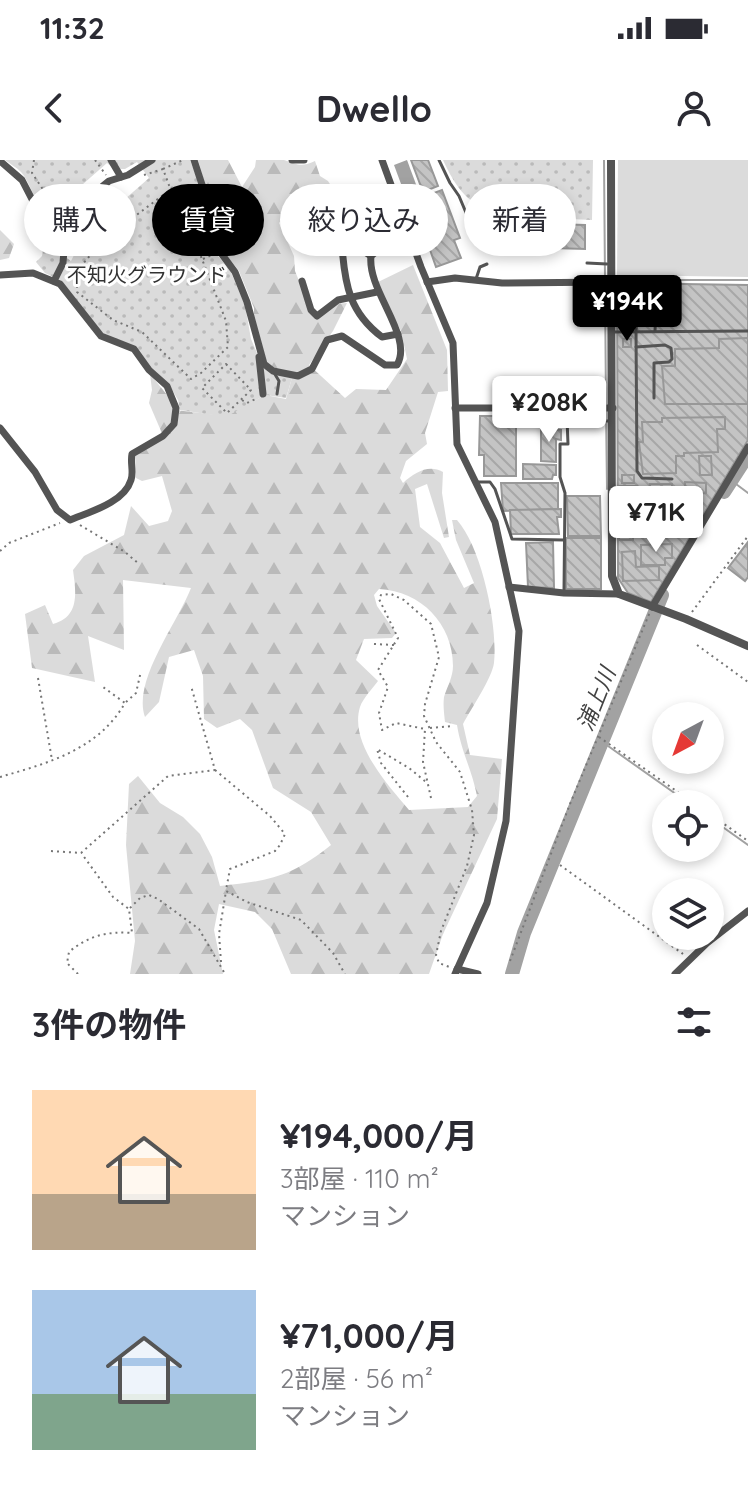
<!DOCTYPE html>
<html lang="ja">
<head>
<meta charset="utf-8">
<style>
	body { margin:0; font-family:Quicksand,"Noto Sans JP",sans-serif; background:#f2f2f3; color:#2b2b33; height:100vh; display:flex; flex-direction:column; font-size:30px; white-space:nowrap }
	* { box-sizing:border-box; margin:0 }
	p { font-size:26px; color:#7c7c81 }
	.icon { flex:none; width:44px; height:44px; fill:none; stroke:currentColor; stroke-width:2; stroke-linecap:round; stroke-linejoin:round }
	.map { position:relative; height:814px; overflow:hidden }
	.details { display:flex; flex-direction:column; background:#fff; flex:1 }
	.details>* { flex:none }
	.guide { position:absolute; left:24px; top:24px; width:700px; height:72px; display:flex; gap:16px }
	.needle { width:52px; rotate:221deg }
	.controls { position:absolute; left:652px; top:542px; display:grid; gap:16px }
	.controls a { display:grid; place-items:center; width:72px; height:72px; border-radius:50%; background:#fff; box-shadow:0 4px 12px #0003; font-size:40px }
	.price { position:absolute; translate:-50% -68px; padding:0 18px; border-radius:8px; background:#fff; color:#222; font-size:26px; line-height:52px; filter:drop-shadow(0 2px 4px #0008) }
	.price::after { content:''; position:absolute; left:50%; top:48px; width:24px; height:18px; margin-left:-12px; background:inherit; clip-path:polygon(0 0,100% 0,50% 100%) }
	.price.current { background:#000; color:#fff }
	ul { padding:0; list-style:none }
	li { display:flex; align-items:center; gap:24px; height:200px; padding:0 32px }
	li span { display:grid; place-items:center; flex:none; width:224px; height:160px; border-radius:0px; color:#555 }
	li>.icon { margin-inline-start:auto }
	span .icon { width:96px; height:96px; fill:#fffc; stroke-width:1 }
	li b { font-size:34px }
	h2 { display:flex; justify-content:space-between; align-items:center; height:96px; padding:0 32px; font-size:34px }
	.tag { padding:0 28px; border-radius:36px; background:#fff; box-shadow:0 4px 12px #0003; font-size:28px; line-height:72px }
	.tag.current { background:#000; color:#fff }
	.status { display:flex; justify-content:space-between; align-items:center; height:56px; padding:0 40px; background:#fff; direction:ltr }
	.status svg { height:22px; fill:currentColor }
	header { display:flex; justify-content:space-between; align-items:center; height:104px; padding:0 32px; background:#fff; font-size:36px; font-weight:800 }
	.map>svg:first-child { display:block }
	.grass { fill:#dbdbdb }
	.forest { fill:url(#forest-firs); fill-rule:evenodd }
	.park { fill:url(#park-dots) }
	.water { fill:#a2a2a2 }
	.lines { fill:none; stroke-linecap:round; stroke-linejoin:round }
	.stream { stroke:#a2a2a2; stroke-width:2 }
	.river { stroke:#a2a2a2; stroke-width:14 }
	.building { fill:url(#building-back-hatch); stroke:#989898; stroke-width:2 }
	.path { stroke:#767676; stroke-width:2; stroke-dasharray:2 4; stroke-linecap:butt }
	.service { stroke:#545454; stroke-width:3 }
	.minor { stroke:#545454; stroke-width:7 }
	.tertiary { stroke:#545454; stroke-width:8 }
	.labels { text-anchor:middle; stroke-width:6; stroke-linejoin:round; paint-order:stroke }
	.park-label { font-size:20px; fill:#323232; stroke:#fff }
	.water-label { font-size:22px; font-style:italic; fill:#434343; stroke:#fff }
</style>
</head>
<body>
<div class="status"><b>11:32</b><svg viewBox="0 0 49 12"><path d="M0 12V9h3v3zM5 12V6h3v6zM10 12V3h3v9zM15 12V0h3v12zM26 1h20v11H26zM47 4h2v5h-2z"/></svg></div>
<header><svg class="icon" aria-label="back" viewBox="0 0 24 24"><path d="M15 5l-7 7 7 7"/></svg>Dwello<svg class="icon" aria-label="person" viewBox="0 0 24 24"><circle cx="12" cy="8" r="4"/><path d="M4 21q1-7 8-7t8 7"/></svg></header>
<div class="map">
<svg width="748" height="814" viewBox="0 0 748 814">
	<defs>
		<pattern id="forest-firs" width="22" height="20" patternUnits="userSpaceOnUse" patternTransform="scale(2)"><rect width="22" height="20" fill="#dbdbdb"/><path d="M5 1l3.5 6h-7zM16 11l3.5 6h-7z" fill="#bababa"/></pattern>
		<pattern id="park-dots" width="8" height="8" patternUnits="userSpaceOnUse" patternTransform="scale(2)"><rect width="8" height="8" fill="#dbdbdb"/><path d="M2 2h.1M6 6h.1" fill="none" stroke="#bababa" stroke-width="1.8" stroke-linecap="round"/></pattern>
		<pattern id="building-back-hatch" width="6" height="6" patternUnits="userSpaceOnUse" patternTransform="scale(2)"><rect width="6" height="6" fill="#c4c4c4"/><path d="M-1 5l2 2M0 0l6 6M5-1l2 2" fill="none" stroke="#a7a7a7"/></pattern>
	</defs>
	<rect width="100%" height="100%" fill="#fff"/>
	<path class="grass" d="M618,0H748V117L617,115Z"/>
	<g class="forest">
		<path d="M198,0H228L242,27L255,7L256,0C264,0 276,0 284,0C298,4 300,8 315,1L320,16L328,21L333,29L307,51L291,49L279,63L294,96L295,111L314,158L317,159L334,144L347,143L333,171L309,205L345,238L356,229L386,230L407,199L401,171L376,123L413,105L447,190L448,231L438,232L425,273L427,284L406,301L400,318L403,323C415,312 429,304 443,312L442,333L449,377L444,378L427,324L415,329L420,367L440,383L464,428L474,423L456,380L452,360H457C482,388 498,466 494,503C492,518 471,549 463,564L470,595L502,599L497,659L443,774L429,814H291L272,769L255,752L219,744L214,770L223,814H130L135,781L126,685L129,624L138,616L160,643L183,657L200,674L212,697L220,726C269,721 291,717 331,685L311,652L273,628L252,570L240,559L217,568L204,559L203,516L194,490L169,497L159,542L145,557C132,521 178,462 191,428L123,420L124,490L88,476L95,522L32,508L25,454L45,445L53,464C80,457 76,432 73,410L84,396L124,375L131,346L149,366L168,361L172,351L162,316L142,321L136,318L135,295L164,278L149,243L152,230L150,214L172,241L175,250L226,256L265,235L286,239L293,214L275,210L267,203L254,158V148L239,111L224,92ZM379,429C421,431 453,464 453,506C453,517 447,527 444,537C443,545 444,553 445,562L457,565C461,591 472,610 477,636L468,647L409,650C388,625 349,583 360,547C363,538 373,528 378,521L356,500L364,479L392,478L396,473L377,446L374,435Z"/>
		<path d="M0,70L14,84L9,98L0,100Z"/>
	</g>
	<g class="park">
		<path d="M5,0H190L205,38L210,78L217,95L230,110L245,145L251,179L257,193L264,205L292,218L286,238L265,235L226,257L180,250L178,240L168,223L150,207L140,191L99,171L70,131L60,120L45,113L36,102L42,96L44,81L71,101L84,75L149,18L137,2L125,9H114L107,3L58,46L60,50C33,52 35,29 21,12C16,7 10,4 5,0Z"/>
		<path d="M443,0H593L592,60L486,55L485,46C464,43 451,17 443,0Z"/>
	</g>
	<path class="water" d="M407,0L417,27L404,32L394,5Z"/>
	<g class="lines">
		<g class="stream">
			<path d="M604,0L605,120"/>
			<path d="M619,120H748"/>
			<path d="M605,126L606,244"/>
			<path d="M606,250L607,329"/>
			<path d="M736,324L748,333"/>
			<path d="M601,581L690,644"/>
			<path d="M710,658L748,685"/>
		</g>
		<g class="river">
			<path d="M724,332L748,295"/>
			<path d="M512,814L524,773L662,435"/>
		</g>
	</g>
	<g class="building">
		<path d="M411,0H428L438,26L423,32Z"/>
		<path d="M442,30L460,78L454,80L461,98L436,107L428,84L423,86L407,43Z"/>
		<path d="M479,62L585,65V89L478,86Z"/>
		<path d="M617,123L748,125V280L651,442L628,433L618,418Z"/>
		<path d="M622,125H638L637,152H622Z"/>
		<path d="M645,127H672L673,143H656V146H651V153L646,154Z"/>
		<path d="M748,178V244H665L662,206H675V189L719,188V179Z"/>
		<rect x="623" y="179" width="8" height="8"/>
		<path d="M480,256H516V316H484V295H479Z"/>
		<path d="M725,257V269H717L718,292L684,293V296H676V313L643,314L639,282H643L642,262H662V258Z"/>
		<path d="M541,268L561,270V280L556,279V302L541,301Z"/>
		<path d="M699,296H711L712,315H700Z"/>
		<path d="M523,304L556,305V315H553L552,319H523Z"/>
		<rect x="622" y="315" width="12" height="8"/>
		<path d="M685,322L706,323V333L685,335Z"/>
		<path d="M501,323H558V349L503,351Z"/>
		<path d="M650,324H672V376L642,375L639,372L637,335L643,331V327H650Z"/>
		<path d="M618,326H637L638,369H633V380H619Z"/>
		<path d="M567,336H600L601,376H568Z"/>
		<path d="M561,349V357H557L559,374H511L510,350Z"/>
		<rect x="566" y="378" width="35" height="51"/>
		<path d="M553,382L554,428L528,427L526,383Z"/>
		<path d="M748,382V417L745,421L728,408Z"/>
		<path d="M672,384V398H665V405H641V385Z"/>
		<path d="M635,391L636,407L659,406V420L623,421L622,392Z"/>
	</g>
	<g class="lines">
		<g class="path">
			<path d="M34,0L32,13L54,46"/>
			<path d="M95,0L106,15"/>
			<path d="M163,9L183,0"/>
			<path d="M144,15L163,9L170,28"/>
			<path d="M71,92L74,80L83,70L84,64"/>
			<path d="M203,99L214,94"/>
			<path d="M70,105L77,111V132L113,160L142,172L191,219L201,213L228,187L226,161L174,27L103,80L77,111"/>
			<path d="M226,204L251,230L227,253L202,228Z"/>
			<path d="M242,240L247,243L258,238"/>
			<path d="M80,365L125,392L139,404"/>
			<path d="M0,391L9,383L60,363"/>
			<path d="M692,452L748,376"/>
			<path d="M374,484L394,485"/>
			<path d="M697,485L748,522"/>
			<path d="M38,518L52,600"/>
			<path d="M126,542L136,533L141,511"/>
			<path d="M430,568L453,566"/>
			<path d="M599,577L695,644"/>
			<path d="M215,610L270,656L285,674L280,685L275,691L230,709L226,730"/>
			<path d="M0,617C48,603 98,590 125,543L103,527"/>
			<path d="M408,637L381,603L377,589L409,608L426,622"/>
			<path d="M431,638L423,602L425,569L396,563L382,570L379,553L388,527L378,510L398,478L379,439L381,435L391,434L404,440L431,464L439,497L425,544L424,556L436,582L460,612L472,650L474,675L467,706L441,771L436,795L439,803L452,808"/>
			<path d="M710,654L748,681"/>
			<path d="M51,691L81,693L168,616L215,610L191,526"/>
			<path d="M560,705L683,794"/>
			<path d="M130,748L140,738L149,735L158,739L199,769L225,814"/>
			<path d="M510,801L570,644L650,452"/>
			<path d="M221,802L219,774L226,731L247,742L301,760L333,793L345,814"/>
			<path d="M78,814L67,803L69,792C88,776 107,771 132,773L129,749L113,737L82,694"/>
		</g>
		<g class="service">
			<path d="M439,0L450,23L459,36L472,67"/>
			<path d="M587,103L607,104"/>
			<path d="M476,119L480,107L487,104"/>
			<path d="M642,145V154L637,155L636,171L637,311L642,318L672,319"/>
			<path d="M655,171L656,149"/>
			<path d="M612,172L748,171"/>
			<path d="M636,187L665,185L671,188L672,199L669,202L654,203V238"/>
			<path d="M273,211L279,221L277,234"/>
			<path d="M543,260L609,261"/>
			<path d="M476,322H490L495,329L512,379L564,380"/>
			<path d="M564,431L565,333L560,317V284H568L567,259"/>
		</g>
		<g class="minor">
			<path d="M111,0L121,17"/>
			<path d="M194,0L207,40L215,85L235,112L247,142L264,204L273,211L298,216L312,209L327,180L342,176L385,205H397C414,176 367,131 371,96L383,86L410,75"/>
			<path d="M292,0H304"/>
			<path d="M382,0L421,107L453,183L457,284L495,362L519,471L506,661L487,743L455,814"/>
			<path d="M0,1L22,20L36,47L49,54L72,51L109,21L128,15L152,0"/>
			<path d="M342,49L349,83"/>
			<path d="M46,53L42,62L44,76L64,90L63,103L54,121"/>
			<path d="M371,96L353,84H345L342,87C345,126 350,153 382,177L398,174"/>
			<path d="M0,115L33,113L60,124L101,176L134,189L149,210L167,226L176,248L174,264L163,276L132,294C130,303 134,312 131,320C124,343 89,352 70,360L57,350L35,312L0,268"/>
			<path d="M302,121L311,150L317,156L338,140L377,132"/>
			<path d="M427,122L455,118L502,123L611,122"/>
			<path d="M259,197L263,234"/>
			<path d="M455,248H613"/>
			<path d="M509,427L564,433L619,434"/>
			<path d="M652,447L748,287"/>
			<path d="M457,809L478,814"/>
			<path d="M675,814L707,783L748,751"/>
		</g>
		<path class="tertiary" d="M611,0L612,416L619,434L686,459L748,486"/>
	</g>
	<g class="labels">
		<g class="park-label">
			<text x="147" y="122">不知火グラウンド</text>
		</g>
		<g class="water-label">
			<text transform="translate(596 539) rotate(-68)" y="8">浦上川</text>
		</g>
	</g>
</svg>
<div class="controls">
<a><svg class="needle" viewBox="-14 -14 28 28"><path d="M0-13l5 13h-10z" fill="#e53935"/><path d="M0 13l5-13h-10z" fill="#7c7c81"/></svg></a>
<a><svg class="icon" aria-label="locate" viewBox="0 0 24 24"><circle cx="12" cy="12" r="6"/><path d="M12 2v4M12 18v4M2 12h4M18 12h4"/></svg></a>
<a><svg class="icon" aria-label="layers" viewBox="0 0 24 24"><path d="M12 4l9 5-9 5-9-5zM3 14l9 5 9-5"/></svg></a>
</div>
<b class="price current" style="left:627px;top:183px">¥194K</b>
<b class="price" style="left:549px;top:284px">¥208K</b>
<b class="price" style="left:656px;top:394px">¥71K</b>
<div class="guide">
<a class="tag">購入</a>
<a class="tag current">賃貸</a>
<a class="tag">絞り込み</a>
<a class="tag">新着</a>
</div>
</div>
<section class="details">
<h2>3件の物件<svg class="icon" aria-label="filters" viewBox="0 0 24 24"><path d="M4 7h16M4 17h16"/><circle cx="9" cy="7" r="2"/><circle cx="15" cy="17" r="2"/></svg></h2>
<ul>
<li><span style="background:linear-gradient(#ffd9b3 65%,#b9a48a 0)"><svg class="icon" aria-label="home" viewBox="0 0 24 24"><path d="M3 11l9-7 9 7M6 9v11h12V9"/></svg></span><div><b>¥194,000/月</b><p>3部屋 · 110 m²</p><p>マンション</p></div></li>
<li><span style="background:linear-gradient(#a9c7e8 65%,#7fa58c 0)"><svg class="icon" aria-label="home" viewBox="0 0 24 24"><path d="M3 11l9-7 9 7M6 9v11h12V9"/></svg></span><div><b>¥71,000/月</b><p>2部屋 · 56 m²</p><p>マンション</p></div></li>
</ul>
</section>
</body>
</html>
